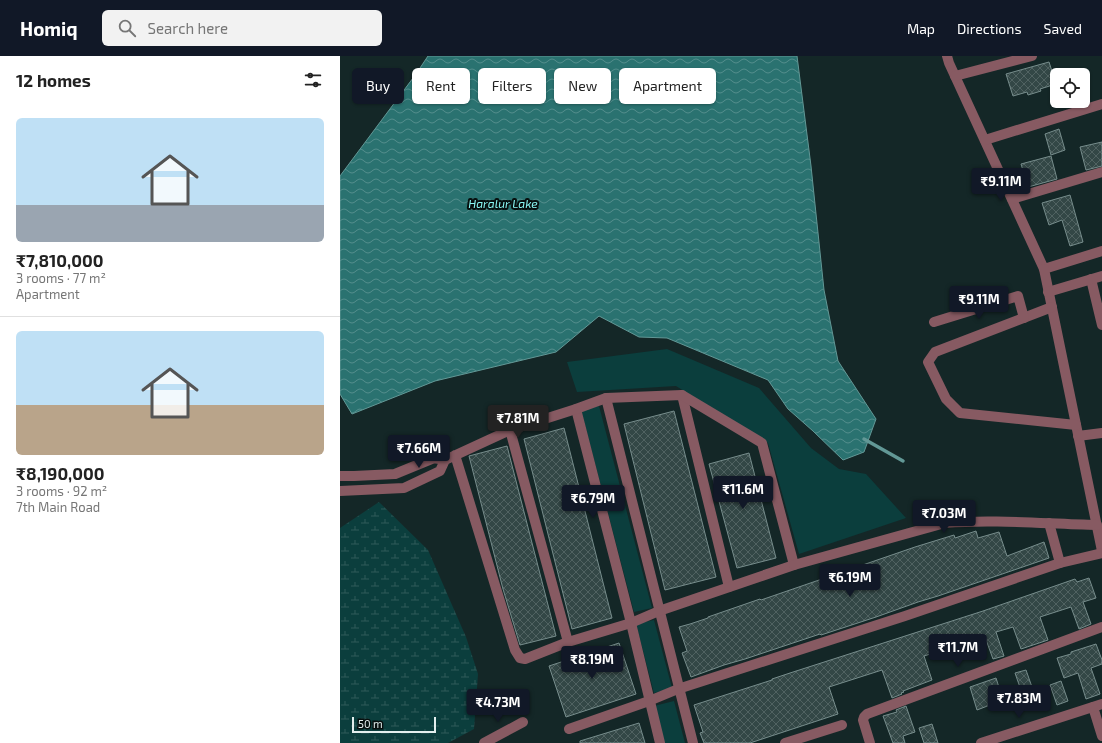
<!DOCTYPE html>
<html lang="en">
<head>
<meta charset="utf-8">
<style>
	body { margin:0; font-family:"Exo 2",sans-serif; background:#f2f2f2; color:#222; height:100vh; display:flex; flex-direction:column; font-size:15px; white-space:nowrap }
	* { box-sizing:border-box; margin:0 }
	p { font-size:13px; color:#767676 }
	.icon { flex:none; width:22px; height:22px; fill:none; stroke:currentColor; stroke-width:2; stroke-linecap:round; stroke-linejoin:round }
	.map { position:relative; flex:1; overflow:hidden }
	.drawer { display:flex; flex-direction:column; background:#fff; width:340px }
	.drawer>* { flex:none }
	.hud { position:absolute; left:12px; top:12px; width:380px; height:36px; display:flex; gap:8px }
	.buttons { position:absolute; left:710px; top:12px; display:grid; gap:8px }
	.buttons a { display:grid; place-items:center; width:40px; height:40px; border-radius:6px; background:#fff; box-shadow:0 1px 3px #0004; font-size:20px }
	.scale { position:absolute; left:12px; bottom:10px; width:84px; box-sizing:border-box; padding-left:4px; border:2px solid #e3efee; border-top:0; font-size:11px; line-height:14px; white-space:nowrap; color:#e3efee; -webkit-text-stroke:3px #070f0e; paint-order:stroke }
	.price { position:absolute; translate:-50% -34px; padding:0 9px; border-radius:4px; background:#111827; color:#fff; font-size:13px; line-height:26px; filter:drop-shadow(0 1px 2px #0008) }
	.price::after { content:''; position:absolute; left:50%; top:24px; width:12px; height:9px; margin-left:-6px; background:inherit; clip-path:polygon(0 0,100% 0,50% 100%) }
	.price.active { background:#222; color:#fff }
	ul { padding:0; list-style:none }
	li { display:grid; align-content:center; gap:8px; height:212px; padding:0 16px }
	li+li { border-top:1px solid #e0e0e0 }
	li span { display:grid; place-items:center; height:124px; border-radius:6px; color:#555 }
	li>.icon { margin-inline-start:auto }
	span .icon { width:72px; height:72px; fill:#fffc; stroke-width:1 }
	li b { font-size:17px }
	h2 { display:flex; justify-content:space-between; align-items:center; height:48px; padding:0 16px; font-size:17px }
	.chip { padding:0 14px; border-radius:6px; background:#fff; box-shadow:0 1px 3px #0004; font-size:14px; line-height:36px }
	.chip.active { background:#111827; color:#fff }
	header { display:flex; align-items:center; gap:24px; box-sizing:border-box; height:56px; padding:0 20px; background:#111827; color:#fff }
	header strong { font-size:19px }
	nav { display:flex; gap:22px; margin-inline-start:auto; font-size:14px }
	.search { width:280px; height:36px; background:#f2f2f2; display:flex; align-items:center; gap:10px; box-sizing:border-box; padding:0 14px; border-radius:6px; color:#767676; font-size:15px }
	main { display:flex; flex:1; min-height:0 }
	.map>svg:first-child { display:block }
	.wetland { fill:url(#wetland-marsh) }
	.park { fill:#0b3e3d }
	.water { fill:url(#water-waves); stroke:#629896 }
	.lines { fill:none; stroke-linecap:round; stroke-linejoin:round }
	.stream { stroke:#629896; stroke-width:3.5 }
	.building { fill:url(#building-cross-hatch); stroke:#778d8c }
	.street { stroke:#875a62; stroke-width:10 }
	.labels { text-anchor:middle; stroke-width:4; stroke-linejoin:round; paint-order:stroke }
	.water-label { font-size:12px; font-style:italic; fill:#88f5f2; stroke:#070f0e }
</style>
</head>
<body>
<header>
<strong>Homiq</strong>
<div class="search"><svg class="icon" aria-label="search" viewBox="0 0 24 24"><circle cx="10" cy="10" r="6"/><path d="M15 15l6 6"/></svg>Search here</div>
<nav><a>Map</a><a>Directions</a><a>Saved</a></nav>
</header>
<main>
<section class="drawer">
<h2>12 homes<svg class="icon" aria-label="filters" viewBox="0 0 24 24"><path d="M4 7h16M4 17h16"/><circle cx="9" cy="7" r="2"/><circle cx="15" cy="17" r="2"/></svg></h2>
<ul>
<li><span style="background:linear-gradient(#bfe0f5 70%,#9aa5b1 0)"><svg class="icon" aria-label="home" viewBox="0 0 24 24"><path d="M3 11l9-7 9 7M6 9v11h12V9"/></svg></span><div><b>₹7,810,000</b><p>3 rooms · 77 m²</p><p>Apartment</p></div></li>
<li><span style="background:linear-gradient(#bfe0f5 60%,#b9a48a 0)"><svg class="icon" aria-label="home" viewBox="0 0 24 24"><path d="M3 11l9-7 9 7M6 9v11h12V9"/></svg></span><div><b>₹8,190,000</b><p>3 rooms · 92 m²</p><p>7th Main Road</p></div></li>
</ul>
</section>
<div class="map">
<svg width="762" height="687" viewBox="0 0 762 687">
	<defs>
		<pattern id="wetland-marsh" width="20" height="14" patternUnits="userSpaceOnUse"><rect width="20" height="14" fill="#0b3e3d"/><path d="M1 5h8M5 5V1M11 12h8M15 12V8" fill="none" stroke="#2e5a59"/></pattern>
		<pattern id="water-waves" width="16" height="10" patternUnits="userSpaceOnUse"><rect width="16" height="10" fill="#2a7270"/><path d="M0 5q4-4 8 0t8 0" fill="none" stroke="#538d8c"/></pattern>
		<pattern id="building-cross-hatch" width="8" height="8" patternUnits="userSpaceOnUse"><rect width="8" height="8" fill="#334746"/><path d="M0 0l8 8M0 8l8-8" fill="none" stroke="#506261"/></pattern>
	</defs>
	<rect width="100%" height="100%" fill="#142727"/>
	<path class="wetland" d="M39,446L88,494L126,581L138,618L134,673L108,687H0V472Z"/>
	<g class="park">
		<path d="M327,293L419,332L471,392L499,413L526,418L566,462L459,498L428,387L336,330L237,336L227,306Z"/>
		<path d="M259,350L312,552L294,556L241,354Z"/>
		<path d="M314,564L332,632L314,637L296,568Z"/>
		<path d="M334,645L345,687H324L314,650Z"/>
	</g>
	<path class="water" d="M88,0H457L471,110L484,234L498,305L536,363L524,396L503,404L473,375L448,353L428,324L327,282L299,281L259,260L216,296L95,325L12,358L0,338V120L76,18Z"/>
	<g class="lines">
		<path class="stream" d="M524,383L563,405"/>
	</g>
	<g class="building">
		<path d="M709,6L716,28L700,33L701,35L688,39L687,36L673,40L666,18Z"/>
		<path d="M719,73L725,94L711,99L705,78Z"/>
		<path d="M762,86V110L746,114L740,91Z"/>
		<path d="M711,100L717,123L688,131L681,108Z"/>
		<path d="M730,139L743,186L730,190L722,164L709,169L702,147Z"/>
		<path d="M334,355L376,521L325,534L284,368Z"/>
		<path d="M224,372L272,562L232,573L184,383Z"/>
		<path d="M167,390L216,580L180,589L163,533L129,400Z"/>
		<path d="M409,397L436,502L397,512L369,408Z"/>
		<path d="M636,475L638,482L659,476L667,500L704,486L709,502L598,540L578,546L536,561L481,579L480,578L405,603L384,609L351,621L342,597L347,595L339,571L350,568L368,562V561L420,543L421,544L575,491L614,479L615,482Z"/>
		<path d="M749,522L756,542L743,546L751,568L739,573L731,551L700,561L708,584L681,593L673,571L656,576L664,600L653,603L645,581L584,600L592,624L563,635L564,636L561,637L562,638L552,642L542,614L489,631L498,658L410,687H364L360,677L363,676L354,649L432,624V623L450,617L643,555L735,523L737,526Z"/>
		<path d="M279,587L296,638L226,661L209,610Z"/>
		<path d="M756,588L762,604V608L751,612L760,638L746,643L738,617L724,622L717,602L731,598V596Z"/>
		<path d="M686,614L693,634L682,637L675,617Z"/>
		<path d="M656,622L663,644L637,654L630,631Z"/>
		<path d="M721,625L728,645L717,649L710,629Z"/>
		<path d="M566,650L575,676L563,680L565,687H553L543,660L557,656L556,654Z"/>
		<path d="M299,667L305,687H240V685Z"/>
		<path d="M592,668L598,687H584L579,672Z"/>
	</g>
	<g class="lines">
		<g class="street">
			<path d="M607,0L609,7L704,213L762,195"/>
			<path d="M615,20L692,0"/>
			<path d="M645,84L762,48"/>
			<path d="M672,143L762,116"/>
			<path d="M704,213L762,495"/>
			<path d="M751,223L762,269"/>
			<path d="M708,236L762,220"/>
			<path d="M712,251L595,296L588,306L606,343L620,357L736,369"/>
			<path d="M594,266L678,240L684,262"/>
			<path d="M342,339L389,531"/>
			<path d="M266,342L353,687"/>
			<path d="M236,353L291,567L320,687"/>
			<path d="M170,374L228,586"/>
			<path d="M738,380L762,377"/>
			<path d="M0,420H14L55,418L94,402L105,404"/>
			<path d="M0,435L64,432L100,415L105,404L170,374L236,353L266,342L342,339L422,387L454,509L319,555L291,567L228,586L185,603L180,602L175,594L115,399"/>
			<path d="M709,467L720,507"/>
			<path d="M454,509L605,467C655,463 706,468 757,469"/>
			<path d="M753,651L762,680"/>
			<path d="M229,673L309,645L338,633L565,560L720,507L762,497"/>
			<path d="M144,687L183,666"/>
			<path d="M445,687L502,669"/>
			<path d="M530,687L523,664L524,661L527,658L762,571"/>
			<path d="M641,687L762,648"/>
		</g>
	</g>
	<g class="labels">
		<g class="water-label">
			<text x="163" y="152">Haralur Lake</text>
		</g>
	</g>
</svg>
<div class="buttons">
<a><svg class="icon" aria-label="locate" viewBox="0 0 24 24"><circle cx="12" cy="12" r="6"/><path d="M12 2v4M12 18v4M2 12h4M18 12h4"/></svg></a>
</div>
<div class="scale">50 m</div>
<b class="price" style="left:661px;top:146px">₹9.11M</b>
<b class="price" style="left:639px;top:264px">₹9.11M</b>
<b class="price active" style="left:178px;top:383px">₹7.81M</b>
<b class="price" style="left:79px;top:413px">₹7.66M</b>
<b class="price" style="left:403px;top:454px">₹11.6M</b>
<b class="price" style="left:253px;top:463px">₹6.79M</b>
<b class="price" style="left:604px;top:478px">₹7.03M</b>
<b class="price" style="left:510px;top:542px">₹6.19M</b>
<b class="price" style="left:618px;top:612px">₹11.7M</b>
<b class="price" style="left:252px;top:624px">₹8.19M</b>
<b class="price" style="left:679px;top:663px">₹7.83M</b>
<b class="price" style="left:158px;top:667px">₹4.73M</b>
<div class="hud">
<a class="chip active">Buy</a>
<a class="chip">Rent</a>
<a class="chip">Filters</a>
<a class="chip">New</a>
<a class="chip">Apartment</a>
</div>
</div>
</main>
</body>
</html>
